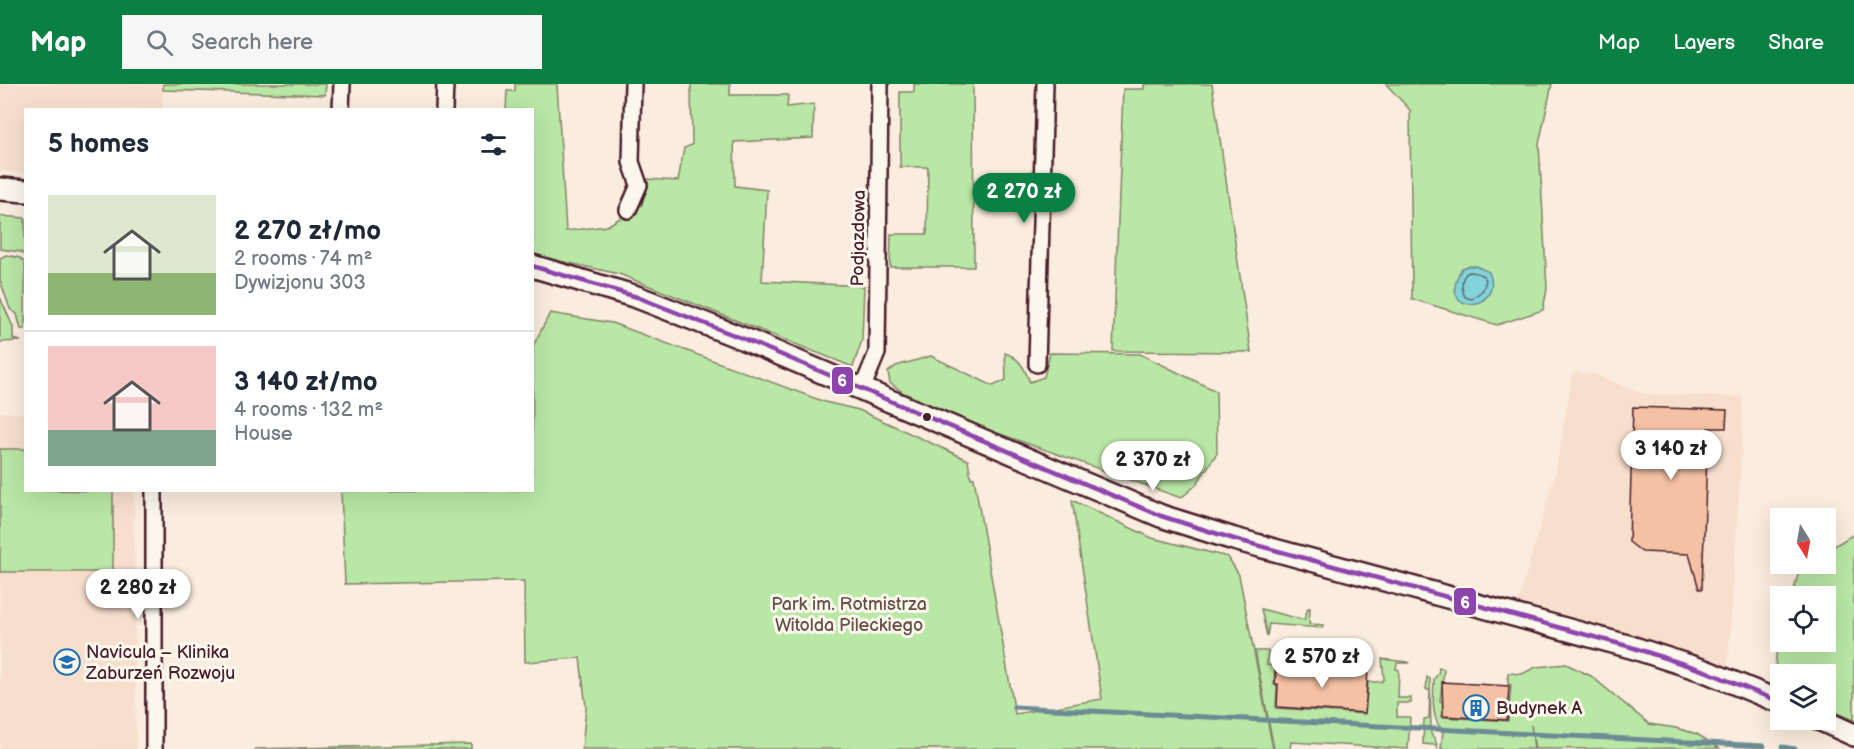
<!DOCTYPE html>
<html lang="en">
<head>
<meta charset="utf-8">
<style>
	body { margin:0; font-family:"Balsamiq Sans",sans-serif; background:#f6f6f7; color:#1f2937; height:100vh; display:flex; flex-direction:column; font-size:22px; white-space:nowrap }
	* { box-sizing:border-box; margin:0 }
	p { font-size:20px; color:#747a83 }
	.icon { flex:none; width:33px; height:33px; fill:none; stroke:currentColor; stroke-width:2; stroke-linecap:round; stroke-linejoin:round }
	.map { position:relative; flex:1; overflow:hidden }
	.panel { position:absolute; left:24px; top:24px; width:510px; height:384px; display:flex; flex-direction:column; background:#fff; border-radius:0px; box-shadow:0 6px 24px #0002 }
	.panel>* { flex:none }
	.needle { width:39px; rotate:169deg }
	.tools { position:absolute; left:1770px; top:424px; display:grid; gap:12px }
	.tools a { display:grid; place-items:center; width:66px; height:66px; border-radius:0px; background:#fff; box-shadow:0 6px 24px #0002; font-size:30px }
	.price { position:absolute; translate:-50% -51px; padding:0 14px; border-radius:21px; background:#fff; color:#222; font-size:20px; line-height:39px; filter:drop-shadow(0 2px 3px #0008) }
	.price::after { content:''; position:absolute; left:50%; top:36px; width:18px; height:14px; margin-left:-9px; background:inherit; clip-path:polygon(0 0,100% 0,50% 100%) }
	.price.current { background:#0b8043; color:#fff }
	ul { padding:0; list-style:none }
	li { display:flex; align-items:center; gap:18px; height:150px; padding:0 24px }
	li+li { border-top:2px solid #e0e1e3 }
	li span { display:grid; place-items:center; flex:none; width:168px; height:120px; border-radius:0px; color:#555 }
	li>.icon { margin-inline-start:auto }
	span .icon { width:72px; height:72px; fill:#fffc; stroke-width:1 }
	li b { font-size:26px }
	h2 { display:flex; justify-content:space-between; align-items:center; height:72px; padding:0 24px; font-size:26px }
	header { display:flex; align-items:center; gap:36px; box-sizing:border-box; height:84px; padding:0 30px; background:#0b8043; color:#fff }
	header strong { font-size:28px }
	nav { display:flex; gap:33px; margin-inline-start:auto; font-size:21px }
	.search { width:420px; height:54px; background:#f6f6f7; display:flex; align-items:center; gap:15px; box-sizing:border-box; padding:0 21px; border-radius:0px; color:#747a83; font-size:22px }
	.map>svg:first-child { display:block }
	.built { fill:#f8dfcd }
	.green { fill:#b9e7a5; stroke:#828368; stroke-width:1.5 }
	.water { fill:#83d4da; stroke:#6c8c94; stroke-width:1.5 }
	.lines { fill:none; stroke-linecap:round; stroke-linejoin:round }
	.shore { stroke:#616771; stroke-width:1.5 }
	.stream { stroke:#6c8c94; stroke-width:5 }
	.building { fill:#f4c1a5; stroke:#4a1f2b; stroke-width:1.5 }
	.street-casing { stroke:#4a1f2b; stroke-width:20 }
	.secondary-casing { stroke:#4a1f2b; stroke-width:26 }
	.street { stroke:#fbf7ec; stroke-width:15 }
	.secondary { stroke:#fbf7ec; stroke-width:21 }
	.bus-1-casing { stroke:#fbf7ec; stroke-width:9 }
	.bus-1 { stroke:#8e44ad; stroke-width:4.5 }
	.bus-dot { fill:#4a1f2b; stroke:#fbf7ec; stroke-width:2 }
	.labels { text-anchor:middle; stroke-width:6; stroke-linejoin:round; paint-order:stroke }
	.street-label { font-size:18px; fill:#4a1f2b; stroke:#fbf7ec }
	.park-label { font-size:18px; fill:#66514a; stroke:#fbf7ec }
	.poi-label { font-size:18px; fill:#4a1f2b; stroke:#fbf7ec; text-anchor:start }
	.line-badge { stroke:#fbf7ec; stroke-width:2 }
	.badge-label { font-size:16px; text-anchor:middle; font-weight:bold; fill:#fff }
</style>
</head>
<body>
<header>
<strong>Map</strong>
<div class="search"><svg class="icon" aria-label="search" viewBox="0 0 24 24"><circle cx="10" cy="10" r="6"/><path d="M15 15l6 6"/></svg>Search here</div>
<nav><a>Map</a><a>Layers</a><a>Share</a></nav>
</header>
<div class="map">
<svg width="1854" height="665" viewBox="0 0 1854 665">
	<rect width="100%" height="100%" fill="#faecde"/>
	<filter id="ink" filterUnits="userSpaceOnUse"><feTurbulence type="fractalNoise" baseFrequency=".0167" numOctaves="2"/><feDisplacementMap in="SourceGraphic" scale="12" xChannelSelector="R" yChannelSelector="G"/><feConvolveMatrix kernelMatrix="1 2 1 2 8 2 1 2 1" color-interpolation-filters="sRGB"/></filter>
	<g filter="url(#ink)">
		<g class="built">
			<path d="M0,0H163L162,25L26,26L25,89L0,87Z"/>
			<path d="M1573,288L1593,290L1644,310L1742,313L1743,346L1728,582L1604,542L1518,518L1555,390Z"/>
			<path d="M0,328L25,330L26,406L134,407L136,665H0Z"/>
		</g>
		<g class="green">
			<path d="M163,0H326L325,11L163,6Z"/>
			<path d="M515,0H557L566,147L607,142L642,121L647,95L678,97L684,64L692,61L691,0H730V11H788L787,23L814,20L813,54L734,58L735,102L767,106L762,197L864,202L862,256L853,283L619,190L533,171L532,26H506L507,7H515Z"/>
			<path d="M914,0H973L974,183H890L891,150H927L928,83H900V8H914Z"/>
			<path d="M1144,0H1212L1251,268L1113,267L1123,5H1144Z"/>
			<path d="M1386,0H1552L1539,60L1547,205L1543,226L1497,241L1412,215L1410,26Z"/>
			<path d="M0,132L25,134V172L21,168L0,165Z"/>
			<path d="M6,171L20,174L25,179V245H21L17,230L10,225L0,196V174Z"/>
			<path d="M0,213L13,243V255L21,257L0,258Z"/>
			<path d="M550,229L612,239L825,318L859,326L968,376L971,394H974L1015,630L1102,615L1072,416L1152,454L1228,473L1239,491L1273,665H582L586,623L580,574L525,578L524,497L345,500L341,407L532,406L533,262Z"/>
			<path d="M1005,269C1020,274 1024,284 1030,298L1044,293L1050,269L1140,270L1216,307L1217,369L1196,401L1181,414L992,347L904,309L890,299L888,288L896,282L931,272L993,302L1006,296Z"/>
			<path d="M0,365H25L26,406L113,407V488H0Z"/>
			<path d="M1854,450V636L1826,624V591H1780V604C1773,584 1775,572 1780,552V558H1826V513H1792C1800,487 1795,480 1826,480V467Z"/>
			<path d="M1308,524H1310L1309,540L1323,541L1322,544L1269,540L1267,552L1261,525L1304,536Z"/>
			<path d="M1255,567H1268L1267,581L1275,582L1274,601H1277L1276,624L1365,630L1368,598H1381L1384,595L1382,575L1408,578L1410,579H1397L1396,585L1399,586L1398,614H1411V619H1397V633H1410L1408,665L1291,658L1290,665H1274Z"/>
			<path d="M1566,580L1591,592L1649,640L1676,644L1697,650L1719,664L1535,665L1531,641L1534,665H1441L1443,647C1431,637 1433,612 1434,595L1438,590L1439,584L1444,585L1440,617L1443,618L1442,633L1508,637L1511,601L1508,600V589L1522,590L1536,583Z"/>
			<path d="M1427,593L1430,595L1431,650L1435,655L1438,665L1435,661L1423,660L1424,635L1429,634L1430,607L1426,605Z"/>
			<path d="M471,660V665H254Z"/>
		</g>
		<path class="water" d="M1468,182H1476L1489,188C1506,228 1433,234 1462,184Z"/>
		<g class="lines">
			<path class="shore" d="M1469,188C1475,188 1484,190 1486,196L1483,206L1472,215L1465,213C1461,205 1460,192 1469,188Z"/>
			<g class="stream">
				<path d="M1014,623L1764,662"/>
				<path d="M1782,663L1795,665"/>
			</g>
		</g>
		<g class="building">
			<path d="M1633,323L1727,326L1726,344H1708L1702,505H1699L1689,470L1642,468L1629,458Z"/>
			<path d="M1276,583L1368,587L1365,629L1277,623L1278,600H1275Z"/>
			<path d="M1442,598L1509,602L1507,636L1443,632Z"/>
		</g>
		<g class="lines">
			<g class="street-casing">
				<g id="street">
					<path d="M341,26L342,0"/>
					<path d="M444,26L445,0"/>
					<path d="M628,126L639,101L631,78L633,0"/>
					<path d="M1037,280L1045,0"/>
					<path d="M862,305L877,269L880,0"/>
					<path d="M154,406V665"/>
				</g>
			</g>
			<g class="secondary-casing">
				<g id="secondary">
					<path d="M0,105L26,107"/>
					<path d="M532,182L637,213L744,255L1161,432L1234,455L1631,563L1705,587L1780,618"/>
					<path d="M1821,636L1854,651"/>
				</g>
			</g>
			<use href="#street" class="street"/>
			<use href="#secondary" class="secondary"/>
			<g class="bus-1-casing">
				<path id="bus-1" d="M532,182L637,213L744,255L1161,432L1234,455L1631,563L1705,587L1780,618"/>
			</g>
			<use href="#bus-1" class="bus-1"/>
		</g>
	</g>
	<defs>
		<g id="school-ring" transform="scale(1.35)"><circle r="9.5" fill="#fbf7ec" stroke="#1f6fb2" stroke-width="1.5"/><path d="M0-5L7-2L0 1L-7-2ZM-4 1L0 2.5L4 1V4Q0 6-4 4Z" fill="#1f6fb2"/></g>
		<g id="building-ring" transform="scale(1.35)"><circle r="9.5" fill="#fbf7ec" stroke="#1f6fb2" stroke-width="1.5"/><path d="M-4-6H4V6H1V3H-1V6H-4ZM-2.5-4.3h1.7v1.8h-1.7ZM.8-4.3h1.7v1.8H.8ZM-2.5-1h1.7V.8h-1.7ZM.8-1h1.7V.8H.8Z" fill="#1f6fb2"/></g>
	</defs>
	<g fill-rule="evenodd">
		<use href="#school-ring" x="67" y="578"/>
		<use href="#building-ring" x="1476" y="624"/>
	</g>
	<circle class="bus-dot" cx="927" cy="333" r="5"/>
	<g class="labels">
		<g class="street-label">
			<text transform="translate(858 154) rotate(-89)" y="6">Podjazdowa</text>
		</g>
		<g class="park-label">
			<text x="849" y="526">Park im. Rotmistrza<tspan x="849" dy="21">Witolda Pileckiego</tspan></text>
		</g>
		<g class="poi-label">
			<text x="86" y="574">Navicula – Klinika<tspan x="86" dy="21">Zaburzeń Rozwoju</tspan></text>
			<text x="1496" y="630">Budynek A</text>
		</g>
	</g>
	<g class="line-badge">
		<rect x="831" y="282" width="23" height="29" rx="6" fill="#8e44ad"/>
		<rect x="1453" y="503" width="24" height="29" rx="6" fill="#8e44ad"/>
	</g>
	<g class="badge-label">
		<text x="842" y="302">6</text>
		<text x="1465" y="524">6</text>
	</g>
</svg>
<div class="tools">
<a><svg class="needle" viewBox="-14 -14 28 28"><path d="M0-13l5 13h-10z" fill="#e53935"/><path d="M0 13l5-13h-10z" fill="#747a83"/></svg></a>
<a><svg class="icon" aria-label="locate" viewBox="0 0 24 24"><circle cx="12" cy="12" r="6"/><path d="M12 2v4M12 18v4M2 12h4M18 12h4"/></svg></a>
<a><svg class="icon" aria-label="layers" viewBox="0 0 24 24"><path d="M12 4l9 5-9 5-9-5zM3 14l9 5 9-5"/></svg></a>
</div>
<b class="price current" style="left:1024px;top:140px">2 270 zł</b>
<b class="price" style="left:1671px;top:397px">3 140 zł</b>
<b class="price" style="left:1153px;top:408px">2 370 zł</b>
<b class="price" style="left:138px;top:536px">2 280 zł</b>
<b class="price" style="left:1322px;top:605px">2 570 zł</b>
<section class="panel">
<h2>5 homes<svg class="icon" aria-label="filters" viewBox="0 0 24 24"><path d="M4 7h16M4 17h16"/><circle cx="9" cy="7" r="2"/><circle cx="15" cy="17" r="2"/></svg></h2>
<ul>
<li><span style="background:linear-gradient(#dfe7d0 65%,#8fb573 0)"><svg class="icon" aria-label="home" viewBox="0 0 24 24"><path d="M3 11l9-7 9 7M6 9v11h12V9"/></svg></span><div><b>2 270 zł/mo</b><p>2 rooms · 74 m²</p><p>Dywizjonu 303</p></div></li>
<li><span style="background:linear-gradient(#f6c9c9 70%,#7fa58c 0)"><svg class="icon" aria-label="home" viewBox="0 0 24 24"><path d="M3 11l9-7 9 7M6 9v11h12V9"/></svg></span><div><b>3 140 zł/mo</b><p>4 rooms · 132 m²</p><p>House</p></div></li>
</ul>
</section>
</div>
</body>
</html>
